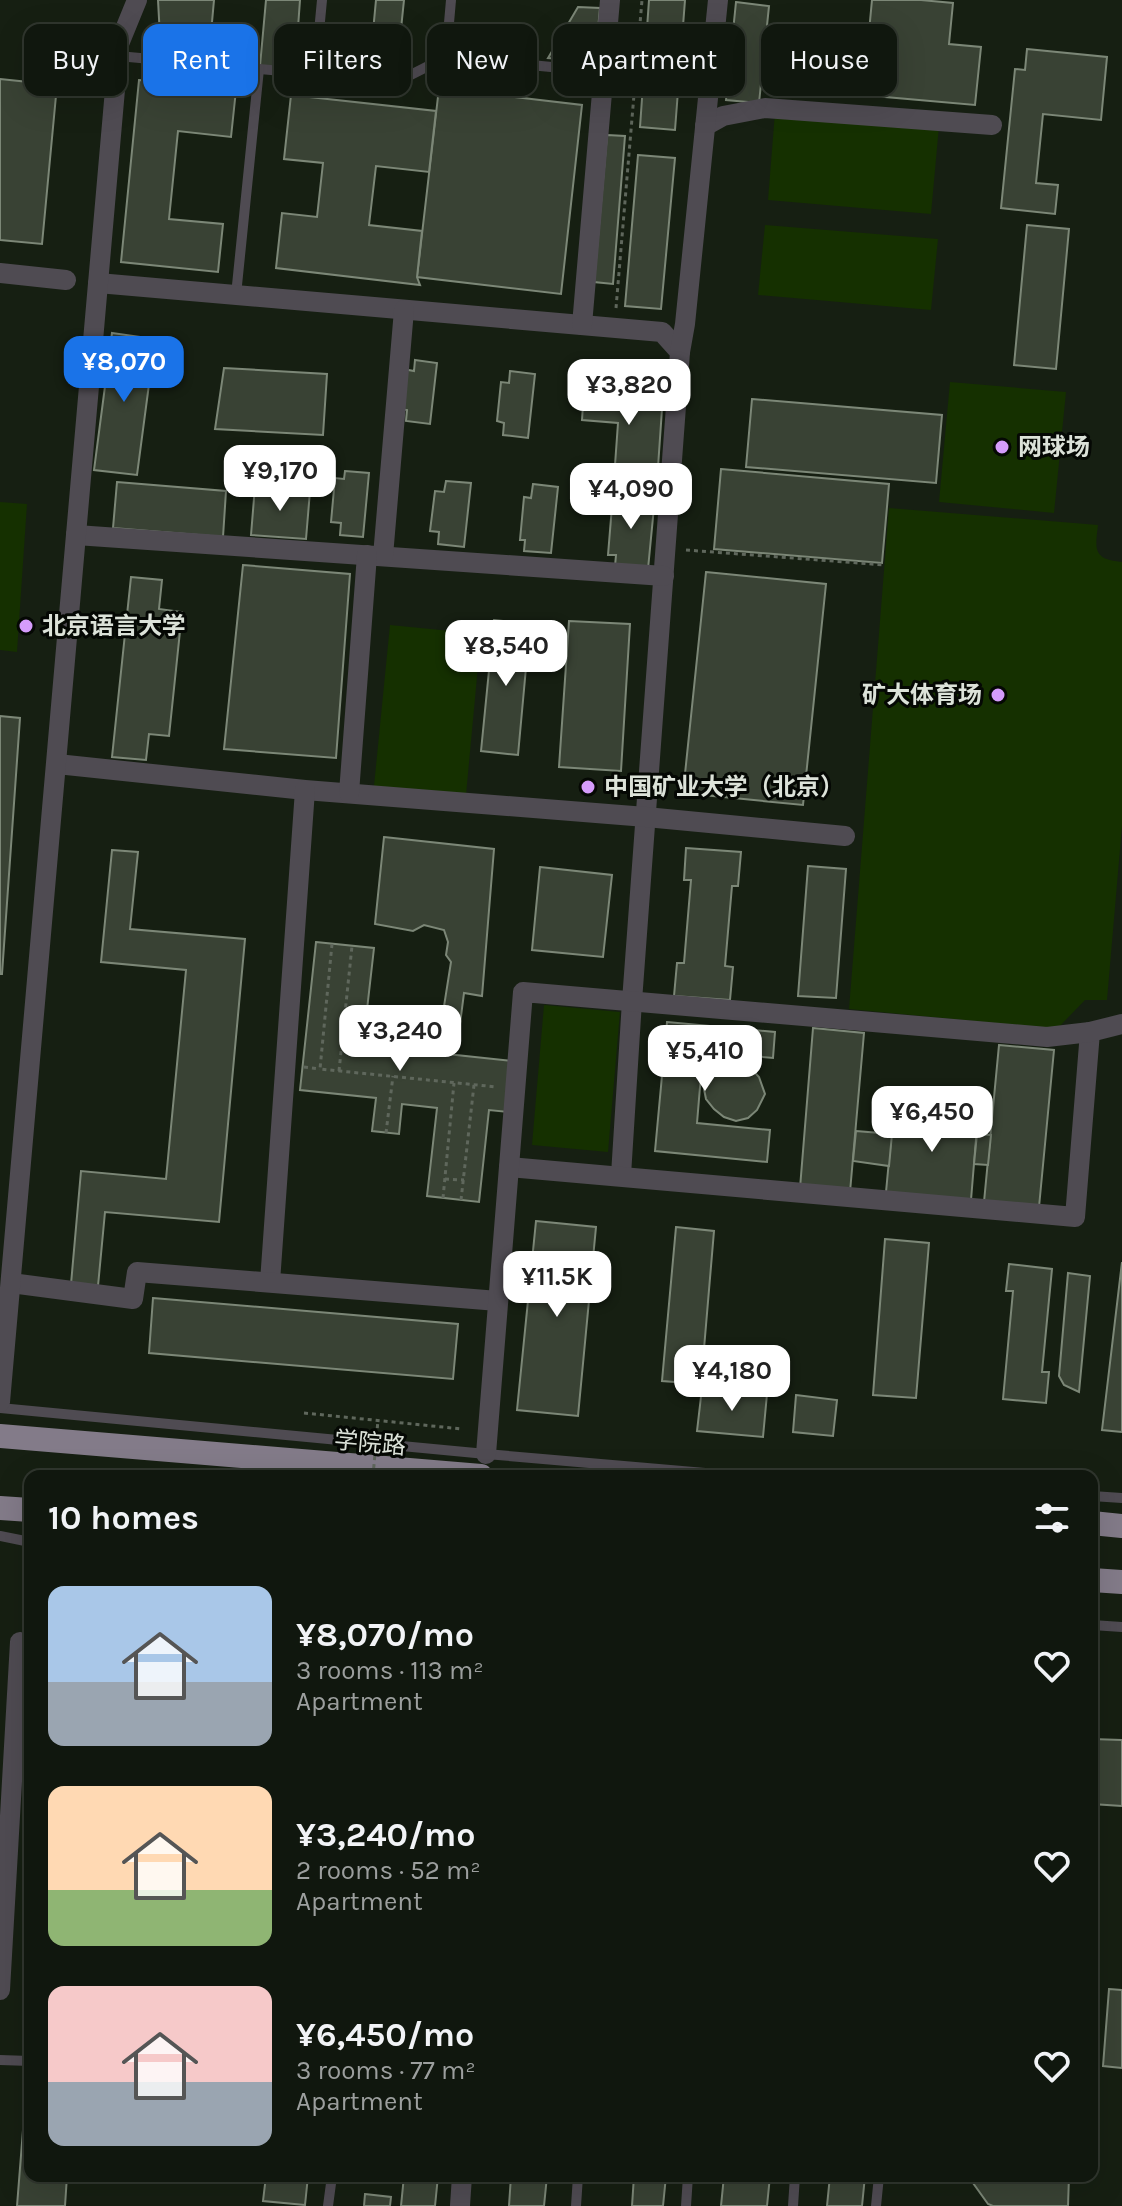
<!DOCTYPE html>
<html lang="en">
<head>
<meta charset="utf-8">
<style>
	body { margin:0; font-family:Karla,"Noto Sans SC",sans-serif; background:#1e241c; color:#f1f3f6; height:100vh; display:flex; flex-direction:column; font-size:30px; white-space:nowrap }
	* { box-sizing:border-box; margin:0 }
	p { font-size:26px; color:#9c9f9e }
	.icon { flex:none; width:44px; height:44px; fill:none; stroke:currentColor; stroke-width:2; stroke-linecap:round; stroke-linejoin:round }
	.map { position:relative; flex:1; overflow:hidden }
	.details { position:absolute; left:24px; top:1470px; width:1074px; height:712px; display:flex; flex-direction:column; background:#10170e; border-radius:16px; box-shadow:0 8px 32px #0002,0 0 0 2px #30362e }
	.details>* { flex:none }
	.hud { position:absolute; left:24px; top:24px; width:1074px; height:72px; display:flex; gap:16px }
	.price { position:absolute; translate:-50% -68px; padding:0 18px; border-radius:16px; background:#fff; color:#222; font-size:26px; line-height:52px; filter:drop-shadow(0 2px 4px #0008) }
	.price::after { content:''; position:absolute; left:50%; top:48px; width:24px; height:18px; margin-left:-12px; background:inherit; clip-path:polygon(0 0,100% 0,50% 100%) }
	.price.on { background:#1a73e8; color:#fff }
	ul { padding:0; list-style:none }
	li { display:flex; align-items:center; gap:24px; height:200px; padding:0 24px }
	li span { display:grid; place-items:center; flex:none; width:224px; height:160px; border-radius:16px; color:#555 }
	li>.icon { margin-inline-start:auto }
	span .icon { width:96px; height:96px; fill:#fffc; stroke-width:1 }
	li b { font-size:34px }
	h2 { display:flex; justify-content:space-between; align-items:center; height:96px; padding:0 24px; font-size:34px }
	.tag { padding:0 28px; border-radius:16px; background:#10170e; box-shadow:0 8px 32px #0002,0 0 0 2px #30362e; font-size:28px; line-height:72px }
	.tag.on { background:#1a73e8; color:#fff }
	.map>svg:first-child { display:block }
	.green { fill:#153000 }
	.building { fill:#394234; stroke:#7c8777; stroke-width:2 }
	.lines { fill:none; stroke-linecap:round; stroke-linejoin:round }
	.path { stroke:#5f675c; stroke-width:3; stroke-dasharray:4 4; stroke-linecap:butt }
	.service { stroke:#4f4b52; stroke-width:10 }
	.minor { stroke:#4f4b52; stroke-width:20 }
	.primary { stroke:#837b89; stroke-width:24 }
	.path-bridge { stroke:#5f675c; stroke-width:3; stroke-dasharray:4 4; stroke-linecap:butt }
	.poi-dot { fill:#d59cfb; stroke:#050804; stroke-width:3 }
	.labels { text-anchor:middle; stroke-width:6; stroke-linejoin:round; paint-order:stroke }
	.poi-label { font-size:24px; font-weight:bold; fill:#dce2d9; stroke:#050804; text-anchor:start }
	.street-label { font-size:24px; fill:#dce2d9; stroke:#050804 }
</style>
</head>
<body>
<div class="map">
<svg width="1122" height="2206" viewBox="0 0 1122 2206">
	<rect width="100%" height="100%" fill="#161f12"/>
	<g class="green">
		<path d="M775,112L939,126L931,214L768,200Z"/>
		<path d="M765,225L938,239L931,310L758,295Z"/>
		<path d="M950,382L1066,392L1054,513L939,502Z"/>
		<path d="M0,502L27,504L17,652L0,650Z"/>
		<path d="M889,508L1098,525C1095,550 1093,559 1122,562V826L1107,1000H1085L1057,1029L849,1009Z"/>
		<path d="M390,625L481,634L466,795L374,786Z"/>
		<path d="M544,1005L620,1012L608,1152L532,1145Z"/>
	</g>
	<g class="building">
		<path d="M158,0H214L210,44L160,37Z"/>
		<path d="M266,0H300L295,69L260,66Z"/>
		<path d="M376,0H404L396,77L369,74Z"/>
		<path d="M649,0H685L675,130L640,127Z"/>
		<path d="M872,0H921L953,3L949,44L981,47L975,105L863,95Z"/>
		<path d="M736,2L769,6L759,103L726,100Z"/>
		<path d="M578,7L600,8L595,61L548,58Z"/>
		<path d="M1027,49L1107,57L1101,120L1043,114L1036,183L1058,185L1055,214L1001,208L1015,69L1025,70Z"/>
		<path d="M0,79L57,85L42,244L0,240Z"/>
		<path d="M139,80L236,90L231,137L178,131L169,219L223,224L218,272L121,262Z"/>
		<path d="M439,88L582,105L561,294L417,277Z"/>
		<path d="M291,95L436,111L429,172L376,166L369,225L422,231L417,277L420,285L276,268L282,213L317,217L323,163L284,159Z"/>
		<path d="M607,135L625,136L613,284L594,282Z"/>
		<path d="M638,155L675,158L661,309L625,306Z"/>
		<path d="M1027,225L1069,229L1056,369L1014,365Z"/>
		<path d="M112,333L155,339L137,475L94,470Z"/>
		<path d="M415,360L437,363L430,424L406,421L407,410L399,409L403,369L414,371Z"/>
		<path d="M224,368L327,374L323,435L215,429Z"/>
		<path d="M510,371L535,374L528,438L503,435L504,423L497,421L501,382L509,383Z"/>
		<path d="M585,375L664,380L656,496L613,493L618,423L582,420Z"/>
		<path d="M752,399L942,415L936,483L746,467Z"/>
		<path d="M721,469L889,484L882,563L714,549Z"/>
		<path d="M345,471L369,473L363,537L340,535L341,523L331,522L335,478L344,479Z"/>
		<path d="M446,481L471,483L464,547L438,544L439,532L430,531L435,491L444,492Z"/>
		<path d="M117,482L226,491L223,537L113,528Z"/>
		<path d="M533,484L558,487L551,553L524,551L525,540H520L524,497L531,498Z"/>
		<path d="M255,486L310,491L306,539L251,535Z"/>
		<path d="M613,494L648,497L647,506L654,507L648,569L615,566L616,555H608Z"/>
		<path d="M243,565L350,574L336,758L224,749Z"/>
		<path d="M706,572L826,584L803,805L683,793Z"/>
		<path d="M131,577L162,580L159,609L182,612L169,736L149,734L146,760L112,757Z"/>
		<path d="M494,620L530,624L518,755L481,751Z"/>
		<path d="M569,621L630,624L621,771L559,767Z"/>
		<path d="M0,716L20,718L2,974H0Z"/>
		<path d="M384,837L494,849L482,996L464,993L460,1024L442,1019L451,962L446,955L448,942L444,930L424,925L413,931L375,924Z"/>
		<path d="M686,848L741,852L738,886H732L725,966L733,967L730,1000L674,996L677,963H684L691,880H684Z"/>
		<path d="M112,850L138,852L130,929L245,939L219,1222L105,1212L98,1286L71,1284L81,1171L166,1179L186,970L101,962Z"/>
		<path d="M808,866L846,869L836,998L798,996Z"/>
		<path d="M540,867L612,875L603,957L532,950Z"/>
		<path d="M316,942L374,948L363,1045L513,1061L508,1112L489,1110L479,1202L427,1196L437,1108L402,1104L399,1134L372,1131L376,1098L300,1090Z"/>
		<path d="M667,1022L775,1032L773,1058L703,1051L697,1123L770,1130L767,1162L655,1151Z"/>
		<path d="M813,1028L864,1033L850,1192L800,1188Z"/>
		<path d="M999,1045L1054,1050L1039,1207L984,1202Z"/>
		<path d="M736,1061L748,1065L759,1077L765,1094L757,1110L748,1118L736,1121L724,1117L714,1109L706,1099L704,1089L709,1078L720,1064Z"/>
		<path d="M894,1107L978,1115L971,1200L886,1192Z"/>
		<path d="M856,1131L892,1134L889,1166L853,1161Z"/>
		<path d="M977,1134L991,1135L988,1165L974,1164Z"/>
		<path d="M536,1221L596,1227L578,1416L517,1410Z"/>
		<path d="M676,1227L714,1231L701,1384L662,1381Z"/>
		<path d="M885,1239L929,1243L916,1398L873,1395Z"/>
		<path d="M1122,1262V1432L1102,1430Z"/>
		<path d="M1009,1264L1052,1269L1042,1372H1049L1046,1403L1003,1399L1013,1291H1006Z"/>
		<path d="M1068,1273L1090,1276L1079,1392L1064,1385L1059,1376Z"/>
		<path d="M153,1298L458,1324L453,1379L149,1353Z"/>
		<path d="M702,1388L767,1394L763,1437L697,1431Z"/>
		<path d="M796,1395L837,1400L833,1436L793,1432Z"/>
		<path d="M1092,1739L1122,1740V1806L1092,1804Z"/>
		<path d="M1109,1989L1122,1990V2068L1103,2066Z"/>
		<path d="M26,2092H30V2176H67L65,2206H17Z"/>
		<path d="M266,2176H308L305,2205L263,2201Z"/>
		<path d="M404,2176H438L435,2206H401Z"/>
		<path d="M511,2176H547L544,2206H509Z"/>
		<path d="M634,2176H666L663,2206H632Z"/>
		<path d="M724,2176H770L767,2206H721Z"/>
		<path d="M830,2176H865L862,2206H827Z"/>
		<path d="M968,2176H1069L1068,2206H993L988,2204Z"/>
		<path d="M365,2194L391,2197L390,2206H364Z"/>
	</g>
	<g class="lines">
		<g class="path">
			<path d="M616,308L642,0"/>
			<path d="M686,550L885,565"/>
			<path d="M332,944L320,1069L497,1087"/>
			<path d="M304,1067L320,1069"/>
			<path d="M339,1071L352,946"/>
			<path d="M386,1133L393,1076"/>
			<path d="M445,1179L464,1180"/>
			<path d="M443,1198L454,1083"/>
			<path d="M461,1200L474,1085"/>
			<path d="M304,1413L462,1429"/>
		</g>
		<g class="service">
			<path d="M118,56L315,74L389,86L446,57L604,72"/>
			<path d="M446,57L451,0"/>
			<path d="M315,74L322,0"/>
			<path d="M236,295L259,69"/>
			<path d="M0,1408L486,1454L740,1476"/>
			<path d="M1092,1496L1122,1498"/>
			<path d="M0,1536L30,1542"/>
			<path d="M1092,1625L1122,1627"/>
			<path d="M0,2060L30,2061"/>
			<path d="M328,2206L332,2176"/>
			<path d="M576,2206L578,2176"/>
			<path d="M686,2206L688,2176"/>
			<path d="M793,2206L795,2176"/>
			<path d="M876,2206L879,2176"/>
		</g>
		<g class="minor">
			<path d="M705,126L723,116L765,108L992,125"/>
			<path d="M0,273L66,280"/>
			<path d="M98,283L662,332L680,352L632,1001L621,1175"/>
			<path d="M582,325L610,0"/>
			<path d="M680,352L685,324L718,0"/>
			<path d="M76,535L664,576"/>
			<path d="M383,556L404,310"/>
			<path d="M57,764L305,790L646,817L845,836"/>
			<path d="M349,793L367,555"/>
			<path d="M509,1167L1075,1217L1090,1032"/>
			<path d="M270,1282L305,790"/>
			<path d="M11,1283L133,1299L137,1272L498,1301"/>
			<path d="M0,1402L119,44L137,0"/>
			<path d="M486,1454L523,992L1047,1037L1090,1032L1122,1024"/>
			<path d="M0,1990L20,1642"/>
			<path d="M460,2206L462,2176"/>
		</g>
		<g class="primary">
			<path d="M0,1436L481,1476"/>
			<path d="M0,1508L30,1510"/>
			<path d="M1092,1523L1122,1526"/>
			<path d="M1092,1580L1122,1582"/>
		</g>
		<path class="path-bridge" d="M373,1476L378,1420"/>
	</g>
	<g class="poi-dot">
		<circle cx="1002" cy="447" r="8"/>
		<circle cx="26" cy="626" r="8"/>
		<circle cx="998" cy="695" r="8"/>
		<circle cx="588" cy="787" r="8"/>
	</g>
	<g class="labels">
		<g class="poi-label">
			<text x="1018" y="455">网球场</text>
			<text x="42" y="634">北京语言大学</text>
			<text x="982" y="703" text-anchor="end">矿大体育场</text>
			<text x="604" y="795">中国矿业大学（北京）</text>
		</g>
		<g class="street-label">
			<text transform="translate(370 1443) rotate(5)" y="8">学院路</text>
		</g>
	</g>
</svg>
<b class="price on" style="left:124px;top:404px">¥8,070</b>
<b class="price" style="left:629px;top:427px">¥3,820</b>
<b class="price" style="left:280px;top:513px">¥9,170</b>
<b class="price" style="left:631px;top:531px">¥4,090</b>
<b class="price" style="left:506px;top:688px">¥8,540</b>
<b class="price" style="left:400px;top:1073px">¥3,240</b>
<b class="price" style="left:705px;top:1093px">¥5,410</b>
<b class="price" style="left:932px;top:1154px">¥6,450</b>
<b class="price" style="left:557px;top:1319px">¥11.5K</b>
<b class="price" style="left:732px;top:1413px">¥4,180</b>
<div class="hud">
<a class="tag">Buy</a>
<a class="tag on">Rent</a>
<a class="tag">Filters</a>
<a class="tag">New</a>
<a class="tag">Apartment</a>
<a class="tag">House</a>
</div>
<section class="details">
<h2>10 homes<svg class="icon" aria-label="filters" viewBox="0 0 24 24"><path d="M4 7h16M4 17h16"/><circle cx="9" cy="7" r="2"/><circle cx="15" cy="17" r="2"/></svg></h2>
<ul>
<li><span style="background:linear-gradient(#a9c7e8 60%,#9aa5b1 0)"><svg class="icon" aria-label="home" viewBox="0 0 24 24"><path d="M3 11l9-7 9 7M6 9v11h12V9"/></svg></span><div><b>¥8,070/mo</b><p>3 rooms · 113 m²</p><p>Apartment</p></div><svg class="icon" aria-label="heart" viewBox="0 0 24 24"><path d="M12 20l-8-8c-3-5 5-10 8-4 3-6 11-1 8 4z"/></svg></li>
<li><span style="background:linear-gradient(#ffd9b3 65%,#8fb573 0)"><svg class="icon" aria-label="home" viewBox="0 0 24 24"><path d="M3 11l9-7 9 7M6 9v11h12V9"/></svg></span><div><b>¥3,240/mo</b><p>2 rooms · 52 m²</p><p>Apartment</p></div><svg class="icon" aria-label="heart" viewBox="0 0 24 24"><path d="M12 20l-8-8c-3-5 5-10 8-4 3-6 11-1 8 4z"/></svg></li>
<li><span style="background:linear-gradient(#f6c9c9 60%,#9aa5b1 0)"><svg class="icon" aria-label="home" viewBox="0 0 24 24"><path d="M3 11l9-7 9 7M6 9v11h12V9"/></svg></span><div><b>¥6,450/mo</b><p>3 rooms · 77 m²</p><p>Apartment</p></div><svg class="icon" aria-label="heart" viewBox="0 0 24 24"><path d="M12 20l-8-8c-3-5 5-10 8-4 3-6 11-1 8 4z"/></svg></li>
</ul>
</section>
</div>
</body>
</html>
